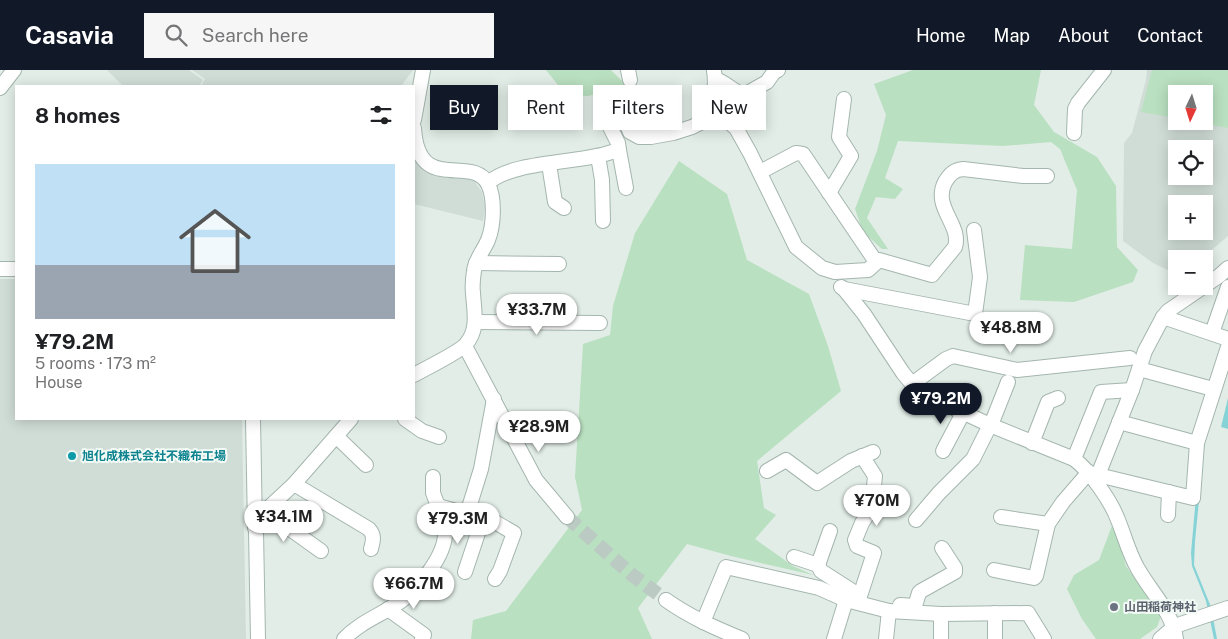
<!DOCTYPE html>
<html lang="en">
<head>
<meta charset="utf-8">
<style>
	body { margin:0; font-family:"Public Sans","Noto Sans JP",sans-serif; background:#f6f6f6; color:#202124; height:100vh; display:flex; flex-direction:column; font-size:19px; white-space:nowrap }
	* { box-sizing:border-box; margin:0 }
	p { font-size:16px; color:#757577 }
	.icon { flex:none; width:28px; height:28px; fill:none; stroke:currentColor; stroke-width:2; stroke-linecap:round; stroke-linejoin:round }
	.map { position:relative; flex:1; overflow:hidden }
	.details { position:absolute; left:15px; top:15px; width:400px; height:335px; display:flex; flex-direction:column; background:#fff; border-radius:0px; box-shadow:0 2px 12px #0003 }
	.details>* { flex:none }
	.hud { position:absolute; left:430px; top:15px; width:475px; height:45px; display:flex; gap:10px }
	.needle { width:32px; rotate:184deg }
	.controls { position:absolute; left:1168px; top:15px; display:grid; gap:10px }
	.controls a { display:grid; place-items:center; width:45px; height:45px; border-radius:0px; background:#fff; box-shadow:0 2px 12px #0003; font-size:25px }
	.price { position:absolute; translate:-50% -42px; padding:0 11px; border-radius:18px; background:#fff; color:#222; font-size:16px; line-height:32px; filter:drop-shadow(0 1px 2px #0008) }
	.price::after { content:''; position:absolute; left:50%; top:30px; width:15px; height:11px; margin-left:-8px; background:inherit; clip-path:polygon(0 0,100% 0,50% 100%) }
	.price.on { background:#111827; color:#fff }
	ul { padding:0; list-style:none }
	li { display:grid; align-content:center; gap:10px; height:265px; padding:0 20px }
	li span { display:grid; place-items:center; height:155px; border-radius:0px; color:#555 }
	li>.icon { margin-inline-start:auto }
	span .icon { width:90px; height:90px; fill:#fffc; stroke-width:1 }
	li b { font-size:21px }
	h2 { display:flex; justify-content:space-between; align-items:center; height:60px; padding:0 20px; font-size:21px }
	.tag { padding:0 18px; border-radius:0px; background:#fff; box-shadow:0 2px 12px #0003; font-size:18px; line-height:45px }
	.tag.on { background:#111827; color:#fff }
	header { display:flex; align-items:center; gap:30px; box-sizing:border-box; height:70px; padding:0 25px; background:#111827; color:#fff }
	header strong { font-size:24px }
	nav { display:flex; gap:28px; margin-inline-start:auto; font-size:18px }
	.search { width:350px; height:45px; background:#f6f6f6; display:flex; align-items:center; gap:12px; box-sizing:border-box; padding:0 18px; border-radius:0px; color:#757577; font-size:19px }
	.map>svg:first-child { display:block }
	.built { fill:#d0ddd6; fill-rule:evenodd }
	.green { fill:#b9e0c0 }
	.water { fill:#86d3d7 }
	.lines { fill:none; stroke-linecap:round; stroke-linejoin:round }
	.minor-tunnel { stroke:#bbcac3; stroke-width:14; stroke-dasharray:14 7; stroke-linecap:butt }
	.minor-casing { stroke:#a4b6ae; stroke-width:16 }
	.minor { stroke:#fff; stroke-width:14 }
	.culture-dot { fill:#0f9aa8; stroke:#f3faf6; stroke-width:2 }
	.worship-dot { fill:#6b7280; stroke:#f3faf6; stroke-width:2 }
	.labels { text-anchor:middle; stroke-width:4; stroke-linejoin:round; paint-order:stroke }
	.culture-label { font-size:12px; font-weight:bold; fill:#0d838f; stroke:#f3faf6; text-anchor:start }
	.worship-label { font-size:12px; font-weight:bold; fill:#5b616d; stroke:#f3faf6; text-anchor:start }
</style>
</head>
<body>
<header>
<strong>Casavia</strong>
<div class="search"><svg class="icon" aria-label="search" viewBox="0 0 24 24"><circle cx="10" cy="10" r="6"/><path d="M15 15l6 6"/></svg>Search here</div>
<nav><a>Home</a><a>Map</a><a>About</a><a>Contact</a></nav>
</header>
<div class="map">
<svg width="1228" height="569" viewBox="0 0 1228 569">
	<rect width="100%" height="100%" fill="#e2ede7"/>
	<g class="built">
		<path d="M107,0H189L203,10L199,16H123Z"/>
		<path d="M192,0H413L401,16H201L205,9Z"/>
		<path d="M1147,0H1228V166L1201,189H1176V204L1153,193L1123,171L1124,73L1132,63L1146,10ZM1176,24H1204V51H1176ZM1176,79H1204V106H1176ZM1176,134H1204V161H1176Z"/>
		<path d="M414,91L431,104L447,108L464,107L475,112L482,122L485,137L483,151L414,134Z"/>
		<path d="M0,209H16V349H242L246,569H0Z"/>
	</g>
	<g class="green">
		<path d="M546,0H611L626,15L588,26L566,25Z"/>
		<path d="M913,0H1041L1034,35L1054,62L1097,87L1116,116L1117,177L1138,200L1133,212L1074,232L1020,230L1025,175L1072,179L1077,120L1060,79L1051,72L1003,76L898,71L885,108L903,119L895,129L876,127L867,148L888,179H882L863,162L855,139L877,81L886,45L874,14Z"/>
		<path d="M1152,0H1228V58L1192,51H1204V24H1176V48L1141,42Z"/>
		<path d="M679,91L727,124L747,190L809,224L828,276L841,321L757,391L764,438L776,445L755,469L793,496L813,505L731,486L687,474L638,538L652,569H471L473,550L506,541L582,440L575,407L583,274L610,265L613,236L635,163Z"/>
		<path d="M1113,453L1126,496L1161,546L1157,557L1140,569H1096L1082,549L1067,519L1074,505L1099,490Z"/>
	</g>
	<g class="water">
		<path d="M1228,290V300L1205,370L1195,471L1194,495L1211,537L1217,569H1214L1206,531L1192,496L1191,483L1200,381Z"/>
		<path d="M1228,328V359L1221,357Z"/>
	</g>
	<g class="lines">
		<path class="minor-tunnel" d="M567,447L631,504L666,530"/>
		<g class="minor-casing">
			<g id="minor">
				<path d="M628,0L630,10"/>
				<path d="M714,1C717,16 712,31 714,46"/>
				<path d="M715,9C726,12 733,22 744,25L767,12L774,2L778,0"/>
				<path d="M0,18L14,0"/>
				<path d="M414,50L423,0"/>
				<path d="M414,58C418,126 472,83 488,114C495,128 494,155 488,170C484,180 475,190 474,201C473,208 472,216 473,223C474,241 479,259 466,274C460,282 424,299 414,305"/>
				<path d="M1074,63L1075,39L1078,33L1104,0"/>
				<path d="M619,80L626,118"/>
				<path d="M598,86L602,110L603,151"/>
				<path d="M549,94L555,132L564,138"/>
				<path d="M760,102L796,83L803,84L876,192"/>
				<path d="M488,113C510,93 566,93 596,86C604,85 611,82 619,80L618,73L601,39L602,33L611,30L617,31L630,62L639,67H651L673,63L692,57L714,46L724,48L736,58L750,83L796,177L822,198L835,202L868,200L879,190L932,205L955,177C962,155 932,137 945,112C950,104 954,100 963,99L1023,106H1047"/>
				<path d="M829,123L851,86L839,67L844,29"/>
				<path d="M476,193L559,194"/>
				<path d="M0,199H16"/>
				<path d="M841,217L844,219L975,244L980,207L974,160"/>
				<path d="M844,219L864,244L903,303L912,314L919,320L932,328L990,355L1074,389C1090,401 1111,431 1118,450C1125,467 1129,484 1138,499C1151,522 1173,543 1176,569"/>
				<path d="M1163,247L1168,241L1219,206L1228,198"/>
				<path d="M475,252L600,253"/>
				<path d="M1212,263L1228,217"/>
				<path d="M1228,269L1163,247L1145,281L1132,320L1098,405L1193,428L1197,373L1228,277"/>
				<path d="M465,276L536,410L567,447"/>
				<path d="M1139,299L1213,319"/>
				<path d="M912,314L946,289L953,286L1017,300L1130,288"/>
				<path d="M253,349L255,458"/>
				<path d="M405,349L422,361L439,367"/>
				<path d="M1119,352L1197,373"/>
				<path d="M991,355L1008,312"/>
				<path d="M336,366L366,395"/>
				<path d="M1032,373L1048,332L1058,328"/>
				<path d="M943,381L963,343"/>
				<path d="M1074,389L1101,322L1132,320"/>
				<path d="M767,401L786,390L817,413L851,391L873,382"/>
				<path d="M433,407V423L438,436"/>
				<path d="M294,414L369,459C375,466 373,471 371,479"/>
				<path d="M469,437L514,463L500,501L495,509"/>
				<path d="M265,441L321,481"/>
				<path d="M1168,445L1169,422"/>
				<path d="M1001,447L1048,454"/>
				<path d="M916,450L939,423L973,389L990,355"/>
				<path d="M794,487L818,495L821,501L860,526L874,483L857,476L855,470L862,453L872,437L875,406L862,386"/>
				<path d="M818,495L830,461"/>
				<path d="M994,500L1034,508L1036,506L1048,454L1063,432L1089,402"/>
				<path d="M465,502L481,454L467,445"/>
				<path d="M666,530C690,547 715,558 742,569"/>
				<path d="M900,535L915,536L919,523L921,521L955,502V498L942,478"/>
				<path d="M388,539L424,565L422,569"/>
				<path d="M995,543V569"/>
				<path d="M941,544V569"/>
				<path d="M703,552L726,497L819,518L846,530L889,541L941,544L1028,543L1044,569"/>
				<path d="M258,569L256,461L265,441L294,414L351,349"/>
				<path d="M344,569C361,551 382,545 401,531C418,519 444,487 445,465C446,455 441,446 438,436L467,444L481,399L494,329"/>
				<path d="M834,569L846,530"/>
				<path d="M886,569L889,541"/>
				<path d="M1160,569L1175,556L1228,538"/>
			</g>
		</g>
		<use href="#minor" class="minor"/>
	</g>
	<circle class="culture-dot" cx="72" cy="386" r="5"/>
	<circle class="worship-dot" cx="1114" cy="537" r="5"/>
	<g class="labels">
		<g class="culture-label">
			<text x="82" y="390">旭化成株式会社不織布工場</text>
		</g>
		<g class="worship-label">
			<text x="1124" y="541">山田稲荷神社</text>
		</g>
	</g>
</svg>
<div class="controls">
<a><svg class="needle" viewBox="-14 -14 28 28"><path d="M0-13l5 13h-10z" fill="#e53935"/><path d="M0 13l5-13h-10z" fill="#757577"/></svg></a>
<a><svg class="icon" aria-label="locate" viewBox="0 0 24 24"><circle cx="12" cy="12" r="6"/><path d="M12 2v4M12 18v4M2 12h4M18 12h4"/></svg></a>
<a>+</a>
<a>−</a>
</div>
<b class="price" style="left:537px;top:266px">¥33.7M</b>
<b class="price" style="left:1011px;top:284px">¥48.8M</b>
<b class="price on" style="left:941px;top:355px">¥79.2M</b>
<b class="price" style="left:539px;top:383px">¥28.9M</b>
<b class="price" style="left:877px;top:457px">¥70M</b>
<b class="price" style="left:284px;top:473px">¥34.1M</b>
<b class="price" style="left:458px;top:475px">¥79.3M</b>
<b class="price" style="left:414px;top:540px">¥66.7M</b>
<div class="hud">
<a class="tag on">Buy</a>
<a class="tag">Rent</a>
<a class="tag">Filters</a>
<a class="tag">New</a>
</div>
<section class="details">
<h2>8 homes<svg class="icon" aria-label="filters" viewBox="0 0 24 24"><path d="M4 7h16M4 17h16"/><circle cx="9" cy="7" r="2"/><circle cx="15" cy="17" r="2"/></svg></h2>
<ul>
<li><span style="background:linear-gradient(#bfe0f5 65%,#9aa5b1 0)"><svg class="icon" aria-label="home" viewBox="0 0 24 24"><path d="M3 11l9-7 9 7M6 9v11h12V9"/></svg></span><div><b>¥79.2M</b><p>5 rooms · 173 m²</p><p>House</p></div></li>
</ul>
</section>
</div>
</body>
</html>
